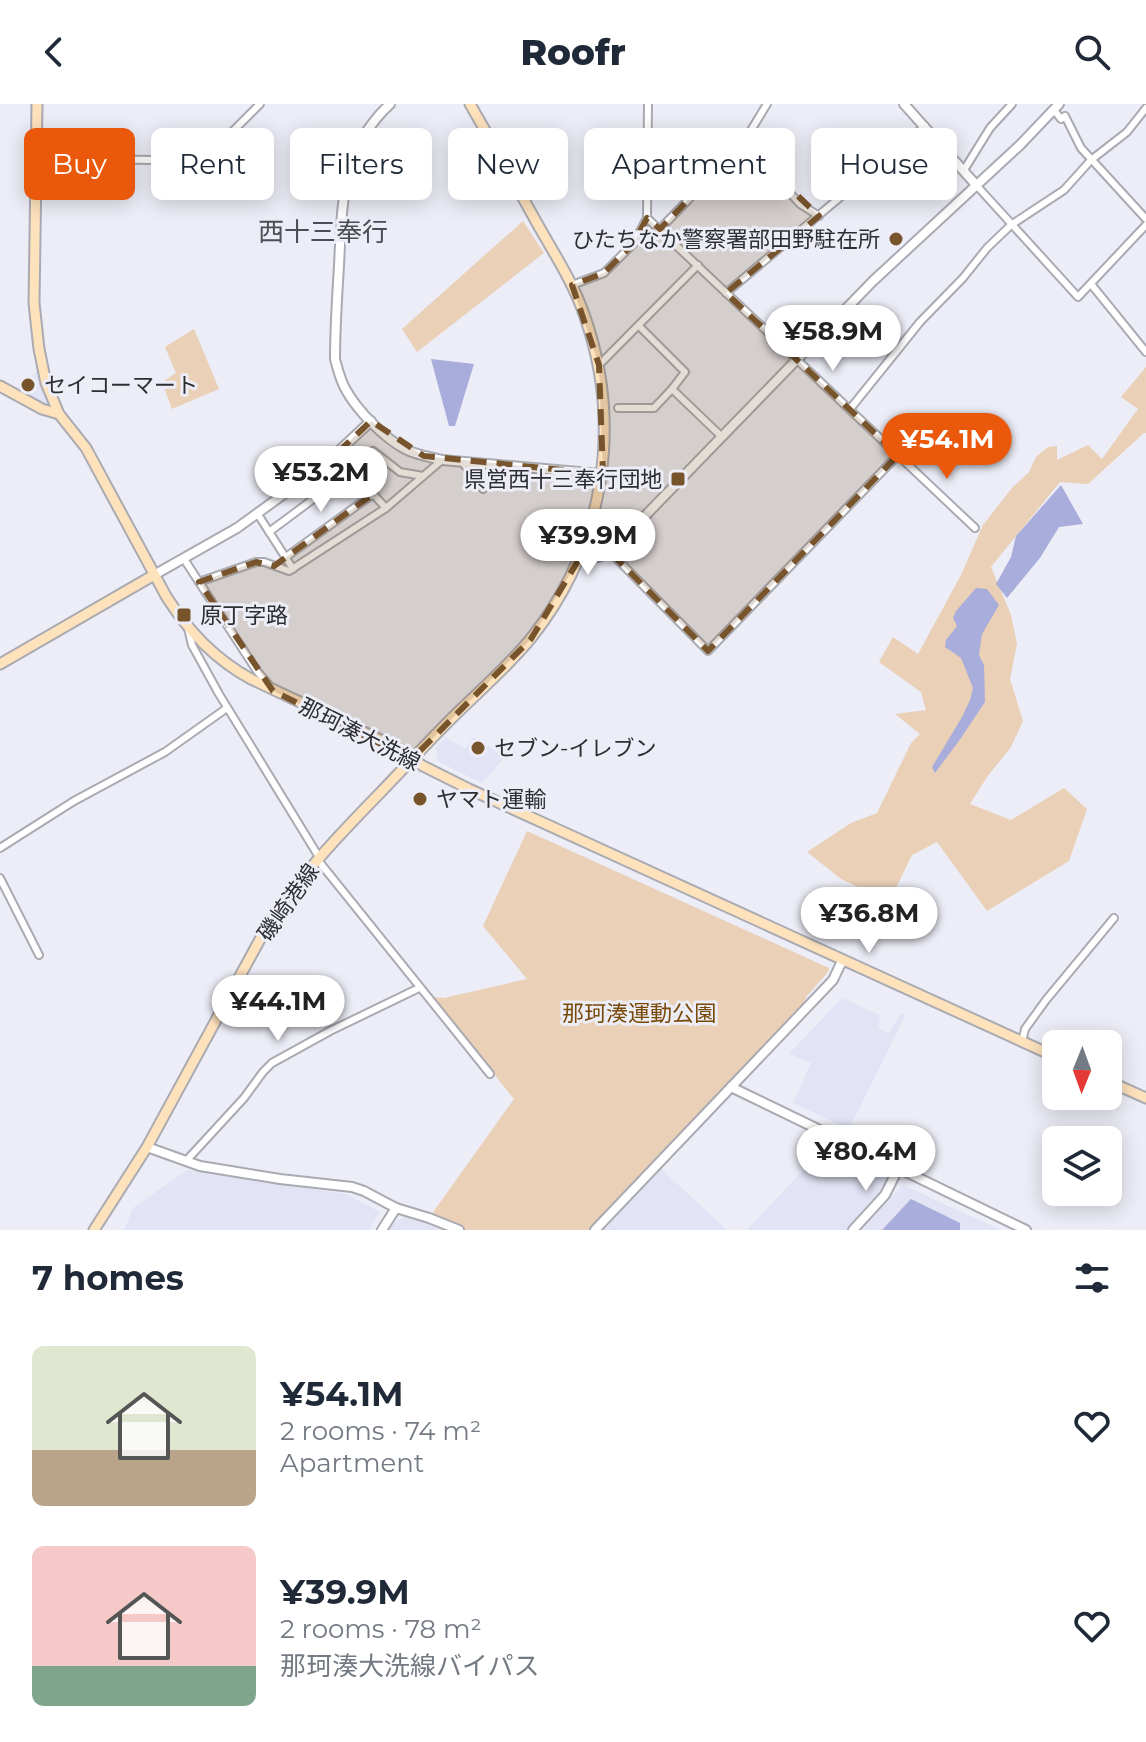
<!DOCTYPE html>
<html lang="en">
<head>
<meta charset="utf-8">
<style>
	body { margin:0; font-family:Montserrat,"Noto Sans JP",sans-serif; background:#f2f2f3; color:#1f2937; height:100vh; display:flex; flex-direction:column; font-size:30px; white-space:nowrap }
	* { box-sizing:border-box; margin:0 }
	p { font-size:26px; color:#747a83 }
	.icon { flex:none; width:44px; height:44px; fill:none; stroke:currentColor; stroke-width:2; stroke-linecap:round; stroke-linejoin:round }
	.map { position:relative; height:1126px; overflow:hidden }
	.drawer { display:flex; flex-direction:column; background:#fff; flex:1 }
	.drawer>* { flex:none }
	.top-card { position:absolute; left:24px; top:24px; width:1098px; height:72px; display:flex; gap:16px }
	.needle { width:52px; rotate:181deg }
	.buttons { position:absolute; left:1042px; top:926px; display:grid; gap:16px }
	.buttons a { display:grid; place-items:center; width:80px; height:80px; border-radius:12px; background:#fff; box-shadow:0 4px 20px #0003; font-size:40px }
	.price { position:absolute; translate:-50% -68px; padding:0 18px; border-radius:28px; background:#fff; color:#222; font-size:26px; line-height:52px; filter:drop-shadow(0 2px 4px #0008) }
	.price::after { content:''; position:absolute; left:50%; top:48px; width:24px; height:18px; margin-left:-12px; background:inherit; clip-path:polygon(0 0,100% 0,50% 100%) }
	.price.current { background:#ea580c; color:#fff }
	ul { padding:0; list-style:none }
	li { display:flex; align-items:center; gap:24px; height:200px; padding:0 32px }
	li span { display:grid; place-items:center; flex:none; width:224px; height:160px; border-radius:12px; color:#555 }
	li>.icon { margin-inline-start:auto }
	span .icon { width:96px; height:96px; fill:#fffc; stroke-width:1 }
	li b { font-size:34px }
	h2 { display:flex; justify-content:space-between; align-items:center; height:96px; padding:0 32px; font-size:34px }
	.pill { padding:0 28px; border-radius:12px; background:#fff; box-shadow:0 4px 20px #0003; font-size:28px; line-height:72px }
	.pill.current { background:#ea580c; color:#fff }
	header { display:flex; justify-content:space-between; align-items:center; height:104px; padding:0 32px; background:#fff; font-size:36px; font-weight:800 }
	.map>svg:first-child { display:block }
	.built { fill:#e2e3f4 }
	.green { fill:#e9d0b7 }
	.water { fill:#a9addb }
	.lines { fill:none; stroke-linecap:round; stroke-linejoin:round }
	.minor-casing { stroke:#a9aab2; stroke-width:10 }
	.tertiary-casing { stroke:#a9aab2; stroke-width:12 }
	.secondary-casing { stroke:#a9aab2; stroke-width:13 }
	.minor { stroke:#fff; stroke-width:6 }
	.tertiary { stroke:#fff; stroke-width:8 }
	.secondary { stroke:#fde2bc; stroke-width:9 }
	.marked { fill:#78542d; fill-opacity:0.2; stroke:#78542d; stroke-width:6; stroke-dasharray:16 10; stroke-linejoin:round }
	.poi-dot { fill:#78542d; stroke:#ecedf6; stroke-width:3 }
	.labels { text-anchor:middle; stroke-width:6; stroke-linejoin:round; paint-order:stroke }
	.poi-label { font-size:22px; fill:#2d2e31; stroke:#ecedf6; text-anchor:start }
	.street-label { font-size:22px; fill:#2d2e31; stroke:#ecedf6 }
	.park-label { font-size:22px; fill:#784907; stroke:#ecedf6 }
	.quarter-label { font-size:26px; fill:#4d4e55; stroke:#ecedf6 }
</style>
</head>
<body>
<header><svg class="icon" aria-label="back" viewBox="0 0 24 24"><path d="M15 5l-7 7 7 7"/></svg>Roofr<svg class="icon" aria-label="search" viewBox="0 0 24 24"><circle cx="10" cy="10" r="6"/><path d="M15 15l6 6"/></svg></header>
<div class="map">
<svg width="1146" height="1126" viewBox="0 0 1146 1126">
	<rect width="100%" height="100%" fill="#ecedf6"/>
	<g class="built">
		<path d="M39,265L50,297L46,301L43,302L14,287Z"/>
		<path d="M474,633L505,653L482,679L438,657L435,644L446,634L465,644Z"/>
		<path d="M842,894L880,911L878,925L888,929L901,910L905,912L849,1025L793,999L811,959L789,950Z"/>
		<path d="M829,1038L889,1063L894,1072L877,1097L849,1126H747Z"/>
		<path d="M661,1065L727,1126H604Z"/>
		<path d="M187,1066L346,1090L380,1108L369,1126H124L133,1104Z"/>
		<path d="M903,1081L1001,1126H862Z"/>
		<path d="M405,1113L431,1121L442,1126H390L394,1119Z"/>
	</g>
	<g class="green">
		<path d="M523,117L544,149L417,248L402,225Z"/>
		<path d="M194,225L219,285L172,305L162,278L176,269L165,243Z"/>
		<path d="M1146,263V329H1144L1088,380L1060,378L991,463L1011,511L1017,540L1010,575L1023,617L1011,643L987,673L970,700L1011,716L1064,684L1087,705L1069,757L987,807L937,738L912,751L893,790L869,788L841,775L807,748L851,719L877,709L911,639L920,630L895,610L926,606L921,588L879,558L893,533L918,550L961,471L983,421L1012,384L1029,368L1036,353L1048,343L1057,342V356L1088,341L1102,355L1138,305L1121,293Z"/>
		<path d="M527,727L829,864L828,868L807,892L793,917L595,1126H459L429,1114L514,995L432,893L444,894L527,875L483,822Z"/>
	</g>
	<g class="water">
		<path d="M431,255L474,260L455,322H449Z"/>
		<path d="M1061,381L1083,420L1059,423L1040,454L1007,494L996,480L1011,453L1016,432Z"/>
		<path d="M976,484L987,485L999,501L982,530L979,551L984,561L985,598L961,634L935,669L932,663L962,613L970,596L973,584L961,554L945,543L946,536L957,522L953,514L956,507Z"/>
		<path d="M911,1095L960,1119V1126H882Z"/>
	</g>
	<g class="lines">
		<g class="minor-casing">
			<g id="minor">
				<path d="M648,0L647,114L975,424"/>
				<path d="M1054,6L1061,15L1065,12L1081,44L1146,115"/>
				<path d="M737,45L762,58L800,100L819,112"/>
				<path d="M35,54L153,56L182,62L189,60L226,34L260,0"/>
				<path d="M964,66L990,24L1012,0"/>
				<path d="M977,82L1078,193L1146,121"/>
				<path d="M660,125L737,45L750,28L767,0"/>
				<path d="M1091,180L1146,248"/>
				<path d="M572,181L604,169L633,140L647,114"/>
				<path d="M726,189L925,22"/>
				<path d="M639,222L685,268L672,285L722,333"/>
				<path d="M599,261L698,161"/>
				<path d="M618,304H654L672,285"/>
				<path d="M850,305L920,218L963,174L987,144L1011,121L1064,86L1091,56L1127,28L1146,4"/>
				<path d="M336,350L386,404"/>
				<path d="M462,358L483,385"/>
				<path d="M257,409L293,465"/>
				<path d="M269,428L351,367L373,347L400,368L423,372"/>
				<path d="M610,448L708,547L898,351"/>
				<path d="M286,453L373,390"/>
				<path d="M184,455L199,478L256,458H264L289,467L386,404L442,356"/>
				<path d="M199,478L257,567L269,581"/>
				<path d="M188,524L192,541L219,590L319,753"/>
				<path d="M0,744L74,697L165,648L227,604"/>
				<path d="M317,755L490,970"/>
				<path d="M0,774L39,851"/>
				<path d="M1022,938L1025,925L1046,896L1114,814"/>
				<path d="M186,1057L244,994L263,968L272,959L330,927L419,884"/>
			</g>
		</g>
		<g class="tertiary-casing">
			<g id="tertiary">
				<path d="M390,0C341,45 342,101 339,162C337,193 335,224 335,255C338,266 340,276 346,286C357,306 384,334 405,345C416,351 430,353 442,356L602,370"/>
				<path d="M904,0L977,82"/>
				<path d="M582,448L598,453L610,448L873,177L1020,41L1059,0"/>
				<path d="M154,471L237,424L324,361L371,317"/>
				<path d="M731,983L1026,1126"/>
				<path d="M147,1043L200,1062L280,1075L352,1083L364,1087L396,1104L429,1114L459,1126"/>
				<path d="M382,1126L396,1104"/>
				<path d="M595,1126L833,876L842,857"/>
				<path d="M853,1126L885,1091L898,1065"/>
			</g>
		</g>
		<g class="secondary-casing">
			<g id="secondary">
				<path d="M37,0L34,199L39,245L46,279L59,310L86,344L166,492C188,527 216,556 251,575L385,638L423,662L469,685L1056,953"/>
				<path d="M0,282L42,305L59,310"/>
				<path d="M0,560L154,471"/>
				<path d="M1108,977L1146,994"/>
				<path d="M94,1126L147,1043L264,828C296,776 337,733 380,689C404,664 427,639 451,615C478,588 508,563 532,533C604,442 623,322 585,213C574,180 555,151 538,121C516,81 493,40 470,0"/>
			</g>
		</g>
		<use href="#minor" class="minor"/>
		<use href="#tertiary" class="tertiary"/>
		<use href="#secondary" class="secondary"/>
	</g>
	<path class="marked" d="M737,45L762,58L819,112L726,189L898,351L708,547L612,450H582L531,535L412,655L273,587L199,478L256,458L274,462L373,390L336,350L371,317L424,352L603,370L599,261L572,181L604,169L633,140L647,114L660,125Z"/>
	<g class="poi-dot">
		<circle cx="896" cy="135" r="8"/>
		<circle cx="28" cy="281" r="8"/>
		<rect x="670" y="367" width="16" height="16" rx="4"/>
		<rect x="176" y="503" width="16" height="16" rx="4"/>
		<circle cx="478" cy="644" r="8"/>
		<circle cx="420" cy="695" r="8"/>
	</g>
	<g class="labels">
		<g class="poi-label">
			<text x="880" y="143" text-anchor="end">ひたちなか警察署部田野駐在所</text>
			<text x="44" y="289">セイコーマート</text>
			<text x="662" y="383" text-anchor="end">県営西十三奉行団地</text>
			<text x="200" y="519">原丁字路</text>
			<text x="494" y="652">セブン-イレブン</text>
			<text x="436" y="703">ヤマト運輸</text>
		</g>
		<g class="street-label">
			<text transform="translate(360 630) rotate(27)" y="8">那珂湊大洗線</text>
			<text transform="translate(288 798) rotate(-55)" y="8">磯崎港線</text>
		</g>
		<g class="park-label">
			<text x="639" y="917">那珂湊運動公園</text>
		</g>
		<g class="quarter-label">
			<text x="323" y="137">西十三奉行</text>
		</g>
	</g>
</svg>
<div class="buttons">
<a><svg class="needle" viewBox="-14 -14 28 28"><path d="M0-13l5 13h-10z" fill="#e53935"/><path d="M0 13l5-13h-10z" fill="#747a83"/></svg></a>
<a><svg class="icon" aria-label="layers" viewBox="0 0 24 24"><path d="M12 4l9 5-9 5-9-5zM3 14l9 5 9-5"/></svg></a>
</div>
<b class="price" style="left:833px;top:269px">¥58.9M</b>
<b class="price current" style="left:947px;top:377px">¥54.1M</b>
<b class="price" style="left:321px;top:410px">¥53.2M</b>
<b class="price" style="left:588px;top:473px">¥39.9M</b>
<b class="price" style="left:869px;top:851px">¥36.8M</b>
<b class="price" style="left:278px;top:939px">¥44.1M</b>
<b class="price" style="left:866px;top:1089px">¥80.4M</b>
<div class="top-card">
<a class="pill current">Buy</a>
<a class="pill">Rent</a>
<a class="pill">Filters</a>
<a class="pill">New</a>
<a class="pill">Apartment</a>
<a class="pill">House</a>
</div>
</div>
<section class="drawer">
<h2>7 homes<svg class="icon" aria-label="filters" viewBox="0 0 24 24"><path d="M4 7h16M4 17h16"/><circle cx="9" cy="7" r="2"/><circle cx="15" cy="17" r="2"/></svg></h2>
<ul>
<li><span style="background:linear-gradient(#dfe7d0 65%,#b9a48a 0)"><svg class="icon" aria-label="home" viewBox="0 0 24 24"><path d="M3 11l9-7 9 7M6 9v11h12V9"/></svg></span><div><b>¥54.1M</b><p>2 rooms · 74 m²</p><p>Apartment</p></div><svg class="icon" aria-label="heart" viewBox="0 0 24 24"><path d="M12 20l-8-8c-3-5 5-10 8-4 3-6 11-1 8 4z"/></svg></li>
<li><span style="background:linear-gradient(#f6c9c9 75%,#7fa58c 0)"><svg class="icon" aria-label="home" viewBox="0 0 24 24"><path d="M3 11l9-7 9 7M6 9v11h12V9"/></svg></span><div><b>¥39.9M</b><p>2 rooms · 78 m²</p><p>那珂湊大洗線バイパス</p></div><svg class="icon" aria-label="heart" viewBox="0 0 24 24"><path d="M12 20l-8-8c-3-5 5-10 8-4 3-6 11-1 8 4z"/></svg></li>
</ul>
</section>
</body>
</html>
